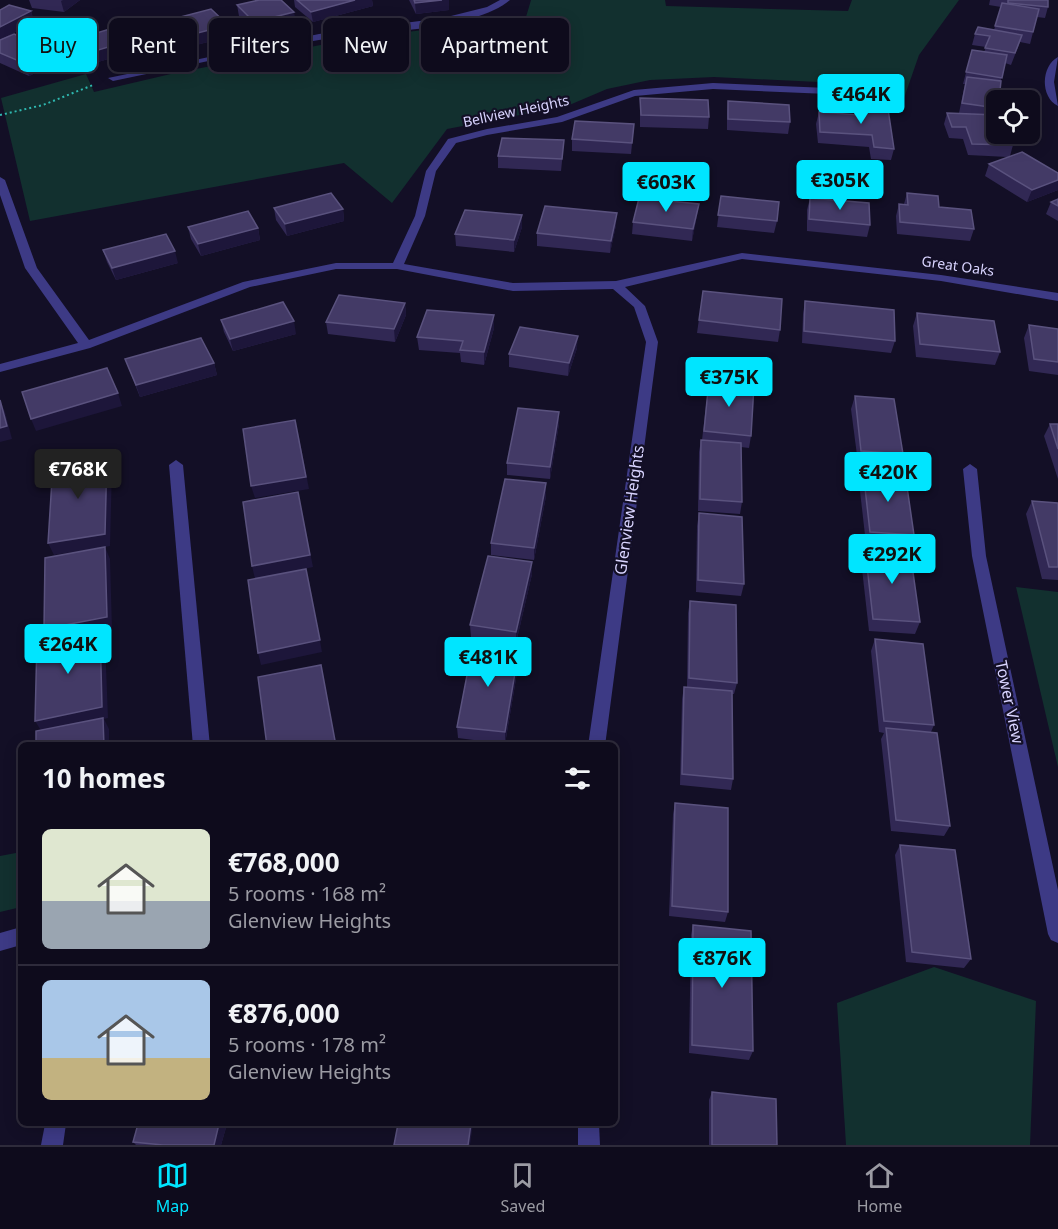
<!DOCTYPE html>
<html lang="en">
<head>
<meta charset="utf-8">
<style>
	body { margin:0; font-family:"Noto Sans",sans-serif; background:#171425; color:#f1f3f6; height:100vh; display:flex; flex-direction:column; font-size:22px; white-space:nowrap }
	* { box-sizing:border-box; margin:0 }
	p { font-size:20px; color:#9b9ba3 }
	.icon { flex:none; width:33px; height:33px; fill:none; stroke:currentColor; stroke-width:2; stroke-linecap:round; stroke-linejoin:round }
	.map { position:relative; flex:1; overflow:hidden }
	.side { position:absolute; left:18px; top:742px; width:600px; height:384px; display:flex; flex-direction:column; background:#0e0b1c; border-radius:9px; box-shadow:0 3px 15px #0003,0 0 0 2px #2e2b3b }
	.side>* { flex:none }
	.top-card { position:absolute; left:18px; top:18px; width:600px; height:54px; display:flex; gap:12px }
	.fabs { position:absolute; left:986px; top:90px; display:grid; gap:12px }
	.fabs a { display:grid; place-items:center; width:54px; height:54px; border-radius:9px; background:#0e0b1c; box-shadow:0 3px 15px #0003,0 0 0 2px #2e2b3b; font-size:30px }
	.price { position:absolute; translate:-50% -51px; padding:0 14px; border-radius:6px; background:#00e5ff; color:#111; font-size:20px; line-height:39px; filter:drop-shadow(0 2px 3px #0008) }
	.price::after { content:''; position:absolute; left:50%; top:36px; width:18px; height:14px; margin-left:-9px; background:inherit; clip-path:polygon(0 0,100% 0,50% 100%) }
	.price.active { background:#222; color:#fff }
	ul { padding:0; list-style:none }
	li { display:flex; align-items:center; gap:18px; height:150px; padding:0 24px }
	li+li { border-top:2px solid #2e2b3b }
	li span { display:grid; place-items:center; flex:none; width:168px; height:120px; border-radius:9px; color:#555 }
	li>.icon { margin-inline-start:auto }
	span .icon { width:72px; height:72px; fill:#fffc; stroke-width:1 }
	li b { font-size:26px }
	h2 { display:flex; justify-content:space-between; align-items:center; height:72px; padding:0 24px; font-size:26px }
	.tag { padding:0 21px; border-radius:9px; background:#0e0b1c; box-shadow:0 3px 15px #0003,0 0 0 2px #2e2b3b; font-size:21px; line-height:54px }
	.tag.active { background:#00e5ff; color:#111 }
	.dock { display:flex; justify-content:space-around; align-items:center; height:84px; border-top:2px solid #2e2b3b; background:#0e0b1c; font-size:16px; color:#9b9ba3 }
	.dock a { display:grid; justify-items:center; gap:3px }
	.dock .active { color:#00e5ff }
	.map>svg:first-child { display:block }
	.green { fill:#12302f }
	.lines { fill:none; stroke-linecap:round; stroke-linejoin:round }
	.path { stroke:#2fb8b0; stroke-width:2; stroke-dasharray:2 3; stroke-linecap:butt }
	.minor { fill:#3d3a85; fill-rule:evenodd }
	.wall { fill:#312854 }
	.shaded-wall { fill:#1d163a }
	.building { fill:#433a66; stroke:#5a527e; stroke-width:1.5 }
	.labels { text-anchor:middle; stroke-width:4.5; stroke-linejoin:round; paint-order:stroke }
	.far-street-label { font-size:14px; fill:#d9d4ff; stroke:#130f26 }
	.street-label { font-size:16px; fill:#d9d4ff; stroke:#130f26 }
</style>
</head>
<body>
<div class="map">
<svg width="1058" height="1145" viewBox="0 0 1058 1145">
	<rect width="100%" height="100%" fill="#130f26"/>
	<g class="green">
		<path d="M531,0H665L666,6L848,11L852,0H959L919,55L903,101L844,99L839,83L714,77L650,80L607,89L567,106L447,129L392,203L344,163L30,221L1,98L86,74L94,92L175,73L352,39L526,17Z"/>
		<path d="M1016,587L1058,592V767Z"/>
		<path d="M21,852V907L0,912V856Z"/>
		<path d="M934,967L1036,1001L1030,1145H846L837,1003Z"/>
	</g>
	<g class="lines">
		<path class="path" d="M0,115L43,105L93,85"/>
		<g class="minor">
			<path d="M500,0H510C474,31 368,32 319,40C250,51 182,67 113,81L108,78L319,34L443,18L487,7Z"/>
			<path d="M1058,57L1054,82L1058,106C1040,97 1041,66 1058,57Z"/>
			<path d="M713,83L828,88L833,91L828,94L713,89L635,96L562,122L487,135L456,143L436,171L425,216L404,264L513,283L616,281L742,253L941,275L1058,293V301L941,281L742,259L625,287L645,306L658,342L605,746H588L646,342L634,307L613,289L513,291L397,269H336L250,287L90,348L0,372V364L78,343L25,268L0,195V177L5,180L37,268L89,340L243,282L336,263H393L415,216L426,171L448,139L487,129L557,117L634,90Z"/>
			<path d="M176,460L183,465L210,746H193L169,465Z"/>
			<path d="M970,464L977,469L986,556L1058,890V943L1051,940L1048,934L972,556L963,469Z"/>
			<path d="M21,927V945L0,951V933Z"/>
			<path d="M45,1124H66L63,1145H41Z"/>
			<path d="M578,1124H599L600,1145H578Z"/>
		</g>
	</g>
	<g class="wall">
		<path d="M29,0H80L64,12L32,8Z"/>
		<path d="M294,0H372L373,6L313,22L295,7Z"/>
		<path d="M409,0H449V10L416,14Z"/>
		<path d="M990,0H1048V7L1045,18L1037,17L1030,44L1020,42L1011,65L1005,63L996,100V134L1013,145L1010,156L1058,173V190L1027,202L985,176L989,164L1008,157L968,155L963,139L949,138L944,124L947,113H959L965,84H963L972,50L984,52L986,47L972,45L975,34L994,30L1001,7L989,5Z"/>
		<path d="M237,5L296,23L256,33L239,16Z"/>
		<path d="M0,10L31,11L34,22L6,37L59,62L29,76L0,63Z"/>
		<path d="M154,24L231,36L173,51L157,35Z"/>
		<path d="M152,34L155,45L88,65L73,52L70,41Z"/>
		<path d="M640,98L709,117L708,129L640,127Z"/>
		<path d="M728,101L790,122L788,134L727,130V113Z"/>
		<path d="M860,108L894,149L891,160L871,159L869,147L818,143L816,124L819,112L858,115Z"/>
		<path d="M634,124L631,154L572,151V139Z"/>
		<path d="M563,152L561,171L498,168V156Z"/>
		<path d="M907,193L939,207L974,229L970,241L897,234L896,216L899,204H904Z"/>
		<path d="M721,196L777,221L774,233L717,227Z"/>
		<path d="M810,198L870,225L867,237L807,231V210Z"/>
		<path d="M1058,199V221L1046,214L1051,202Z"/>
		<path d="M699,204L692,241L632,234L633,222Z"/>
		<path d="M274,208L343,209L344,221L287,236L276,220Z"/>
		<path d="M522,215V227L514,252L456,246L455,234Z"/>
		<path d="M616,225L610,253L537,246V233Z"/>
		<path d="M188,227L258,228L260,240L201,256L191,239Z"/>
		<path d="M103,250L178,263L116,280L107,262Z"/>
		<path d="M703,291L780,330L778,342L697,333Z"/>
		<path d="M805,301L895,341L891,353L802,343L803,314Z"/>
		<path d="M405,303L406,315L395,342L328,334L326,322Z"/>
		<path d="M917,313L1000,352L995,365L916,357L913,326Z"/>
		<path d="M221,320L296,334L233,351L224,332Z"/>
		<path d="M1029,325L1058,329V375L1029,371L1024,338Z"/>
		<path d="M494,328L484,365L461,362L460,353L419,350L417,337Z"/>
		<path d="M577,348L568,376L509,367V354Z"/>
		<path d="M125,359L214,363L217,375L140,397Z"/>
		<path d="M709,380L751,436L749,448L741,447L742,502L740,514L698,511L699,452L701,440H702Z"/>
		<path d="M855,396L903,454L898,467L858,463L851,409Z"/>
		<path d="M559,424L550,479L507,475V463Z"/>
		<path d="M1050,424H1058V479L1044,436Z"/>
		<path d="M863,470L914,535L910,547L866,544L859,482Z"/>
		<path d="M546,483V496L534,560L491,555V543Z"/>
		<path d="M1032,501L1058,503V580L1042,579L1026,514Z"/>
		<path d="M699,513L744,584L741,596L696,592L697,526Z"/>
		<path d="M865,548L920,622L915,634L869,631L861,560Z"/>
		<path d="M532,574L516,643L471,637L470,625Z"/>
		<path d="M690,601L737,683L734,694H732L733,779L731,790L680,785L682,699L684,687H687L688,613Z"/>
		<path d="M875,639L934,725L931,732L950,826L944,836L891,831L881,739L884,733L879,732L871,651Z"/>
		<path d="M519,661L505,744L458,738L457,727Z"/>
		<path d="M675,803L728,912L725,922L669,916L673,814Z"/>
		<path d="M900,845L971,959L964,968L906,962L895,855Z"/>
		<path d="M693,925L753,1051L749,1060L689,1053L691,935Z"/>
		<path d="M712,1092L777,1145H709V1100Z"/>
		<path d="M227,1124L221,1145H136L133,1142Z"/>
	</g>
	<g class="shaded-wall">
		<path d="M63,0H80L64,12L61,1Z"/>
		<path d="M355,0H372L373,6L313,22L311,12Z"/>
		<path d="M442,0H449V10L416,14L415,3Z"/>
		<path d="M31,11L34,22L0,40V27Z"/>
		<path d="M294,12L296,23L256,33L254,22Z"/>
		<path d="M228,25L231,36L173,51L171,40Z"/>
		<path d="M152,34L155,45L88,65L85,54Z"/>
		<path d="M55,51L59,62L29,76L26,64Z"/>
		<path d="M1058,180V190L1027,202L1032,190Z"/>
		<path d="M699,204L697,216L692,241L693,229Z"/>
		<path d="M343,209L344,221L287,236L285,224Z"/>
		<path d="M617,213L616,225L610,253L611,241Z"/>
		<path d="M522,215V227L514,252V240Z"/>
		<path d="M258,228L260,240L201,256L198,244Z"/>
		<path d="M175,251L178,263L116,280L112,268Z"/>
		<path d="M405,303L406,315L395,342L394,329Z"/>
		<path d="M494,315V328L484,365V352Z"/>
		<path d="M294,321L296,334L233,351L230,339Z"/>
		<path d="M578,336L577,348L568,376L569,363Z"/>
		<path d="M214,363L217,375L140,397L136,385Z"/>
		<path d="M118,393L122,406L36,431L31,419Z"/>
		<path d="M0,400L5,412L12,439L0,442Z"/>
		<path d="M559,412V424L550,479V467Z"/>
		<path d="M298,432L309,489L255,498L251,486Z"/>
		<path d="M107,456L112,468L110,546L105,547L110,559L112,629L101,631L105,640L108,718L104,719L109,729V746H104L42,732L35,721L50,641L44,629L105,547L54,555L48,543Z"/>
		<path d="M546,483V496L534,560V548Z"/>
		<path d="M298,492L313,567L255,579L252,566Z"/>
		<path d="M532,562V574L516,643V632Z"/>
		<path d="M309,581L322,652L261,665L258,653Z"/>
		<path d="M519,649V661L505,744V732Z"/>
		<path d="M219,1124H227L221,1145H214Z"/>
		<path d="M471,1124H473L470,1145H468Z"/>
	</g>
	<g class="building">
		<path d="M259,0H281L294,12L254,22L237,5Z"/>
		<path d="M297,0H355L311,12Z"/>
		<path d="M414,0H442L415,3Z"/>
		<path d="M1008,0H1048V7L1008,3Z"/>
		<path d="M1002,3L1039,9L1033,32L995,26Z"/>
		<path d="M9,5L31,11L0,27V10Z"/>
		<path d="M211,9L228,25L171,40L154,24Z"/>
		<path d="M136,21L152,34L85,54L70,41Z"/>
		<path d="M978,27L1022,35L1015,53L985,48L990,36L975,34Z"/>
		<path d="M14,34L55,51L26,64L0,53V40Z"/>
		<path d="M972,50L1007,55L1002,78L966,72Z"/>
		<path d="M967,77L1001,81L999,100H996V108L962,103Z"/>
		<path d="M640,98L708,100L709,117L641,115Z"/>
		<path d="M728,101L789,105L790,122L728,119Z"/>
		<path d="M860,108L888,109L894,149L874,147L872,135L820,132L819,112L860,115Z"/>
		<path d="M947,113L996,115V134H1009L1013,145L972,144L966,127H952Z"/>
		<path d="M575,121L634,124L632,143L572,139Z"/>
		<path d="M502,138L564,140L562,159L498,156Z"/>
		<path d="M1022,152L1058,173V180L1032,190L989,164Z"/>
		<path d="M331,193L343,209L285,224L274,208Z"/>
		<path d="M907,193L938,196L939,207L971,210L974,229L900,222L899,204L908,205Z"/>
		<path d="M721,196L779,202L777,221L718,215Z"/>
		<path d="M639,198L699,204L693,229L633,222Z"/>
		<path d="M810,198L869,203L870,225L809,219Z"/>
		<path d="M1058,199V206L1051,202Z"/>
		<path d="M545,206L617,213L611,241L537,233Z"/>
		<path d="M465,210L522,215L514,240L455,234Z"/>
		<path d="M248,211L258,228L198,244L188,227Z"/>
		<path d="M166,234L175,251L112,268L103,250Z"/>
		<path d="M703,291L782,299L780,330L699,320Z"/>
		<path d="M339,295L405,303L394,329L326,322Z"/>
		<path d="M805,301L894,310L895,341L804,331Z"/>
		<path d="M283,302L294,321L230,339L221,320Z"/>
		<path d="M427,310L494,315L484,352L460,350L463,341L417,337Z"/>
		<path d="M917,313L994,321L1000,352L920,344Z"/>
		<path d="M1029,325L1058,329V362L1034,359Z"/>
		<path d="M520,327L578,336L569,363L509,354Z"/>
		<path d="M201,338L214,363L136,385L125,359Z"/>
		<path d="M107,368L118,393L31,419L22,392Z"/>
		<path d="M709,380L754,385L751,436L704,431Z"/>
		<path d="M855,396L894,399L903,454L861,451Z"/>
		<path d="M0,400L7,426L0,428Z"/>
		<path d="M518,408L559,412L550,467L507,463Z"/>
		<path d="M295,420L306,477L251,486L243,429Z"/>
		<path d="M1050,424H1058V449Z"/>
		<path d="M701,440L741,443L742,502L700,499Z"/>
		<path d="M107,456L105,534L48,543L53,464Z"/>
		<path d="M863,470L905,473L914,535L870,532Z"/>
		<path d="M505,479L546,483L534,548L491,543Z"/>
		<path d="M298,492L310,555L252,566L243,502Z"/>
		<path d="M1032,501L1058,503V567H1049Z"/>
		<path d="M699,513L742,517L744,584L698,580Z"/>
		<path d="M105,547L107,617L44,629L45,558Z"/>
		<path d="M865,548L910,551L920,622L873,619Z"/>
		<path d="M488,556L532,562L516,632L470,625Z"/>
		<path d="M306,569L320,640L258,653L248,580Z"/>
		<path d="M690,601L736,605L737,683L689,678Z"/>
		<path d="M100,628L102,707L35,721L37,641Z"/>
		<path d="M875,639L923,644L934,725L884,721Z"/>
		<path d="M473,644L519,649L505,732L457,727Z"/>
		<path d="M321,665L336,746H267L258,677Z"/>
		<path d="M684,687L732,691L733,779L682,774Z"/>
		<path d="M103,718L104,746H36V731Z"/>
		<path d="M886,728L937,733L950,826L896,820Z"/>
		<path d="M675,803L728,808V912L672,906Z"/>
		<path d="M900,845L955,850L971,959L912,952Z"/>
		<path d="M693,925L751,931L753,1051L692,1045Z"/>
		<path d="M712,1092L776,1099L777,1145H712Z"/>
		<path d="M138,1124H219L214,1145H163L133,1142Z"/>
		<path d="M398,1124H471L468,1145H394Z"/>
	</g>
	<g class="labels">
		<g class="far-street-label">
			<text transform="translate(516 111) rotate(-12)" y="5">Bellview Heights</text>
			<text transform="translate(958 266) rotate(8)" y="5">Great Oaks</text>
		</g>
		<g class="street-label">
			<text transform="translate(629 510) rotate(-82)" y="6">Glenview Heights</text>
			<text transform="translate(1010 702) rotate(78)" y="6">Tower View</text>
		</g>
	</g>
</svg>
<div class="fabs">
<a><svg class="icon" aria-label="locate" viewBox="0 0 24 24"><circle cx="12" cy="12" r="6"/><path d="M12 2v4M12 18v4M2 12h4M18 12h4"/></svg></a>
</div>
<b class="price" style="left:861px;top:125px">€464K</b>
<b class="price" style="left:840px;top:211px">€305K</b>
<b class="price" style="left:666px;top:213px">€603K</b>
<b class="price" style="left:729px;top:408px">€375K</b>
<b class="price active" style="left:78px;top:500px">€768K</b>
<b class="price" style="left:888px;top:503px">€420K</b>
<b class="price" style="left:892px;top:585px">€292K</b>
<b class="price" style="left:68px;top:675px">€264K</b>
<b class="price" style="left:488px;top:688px">€481K</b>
<b class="price" style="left:722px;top:989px">€876K</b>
<div class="top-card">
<a class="tag active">Buy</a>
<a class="tag">Rent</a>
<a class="tag">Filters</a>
<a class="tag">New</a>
<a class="tag">Apartment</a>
</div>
<section class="side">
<h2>10 homes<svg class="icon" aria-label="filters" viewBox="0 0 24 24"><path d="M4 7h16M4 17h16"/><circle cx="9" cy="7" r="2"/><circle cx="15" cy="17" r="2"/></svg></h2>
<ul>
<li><span style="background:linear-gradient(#dfe7d0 60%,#9aa5b1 0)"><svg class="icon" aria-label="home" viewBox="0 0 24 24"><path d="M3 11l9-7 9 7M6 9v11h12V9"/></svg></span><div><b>€768,000</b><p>5 rooms · 168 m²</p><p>Glenview Heights</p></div></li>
<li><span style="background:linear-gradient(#a9c7e8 65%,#c2b280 0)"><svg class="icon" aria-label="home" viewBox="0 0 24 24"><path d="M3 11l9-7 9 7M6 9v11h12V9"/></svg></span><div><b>€876,000</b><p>5 rooms · 178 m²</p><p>Glenview Heights</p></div></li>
</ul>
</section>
</div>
<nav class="dock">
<a class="active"><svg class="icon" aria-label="map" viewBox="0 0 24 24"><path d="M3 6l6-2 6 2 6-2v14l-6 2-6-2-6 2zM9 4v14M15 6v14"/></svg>Map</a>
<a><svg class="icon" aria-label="saved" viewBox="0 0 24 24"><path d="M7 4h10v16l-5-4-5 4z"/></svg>Saved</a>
<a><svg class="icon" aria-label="home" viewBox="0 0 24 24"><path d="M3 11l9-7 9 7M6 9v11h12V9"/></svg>Home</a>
</nav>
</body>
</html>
